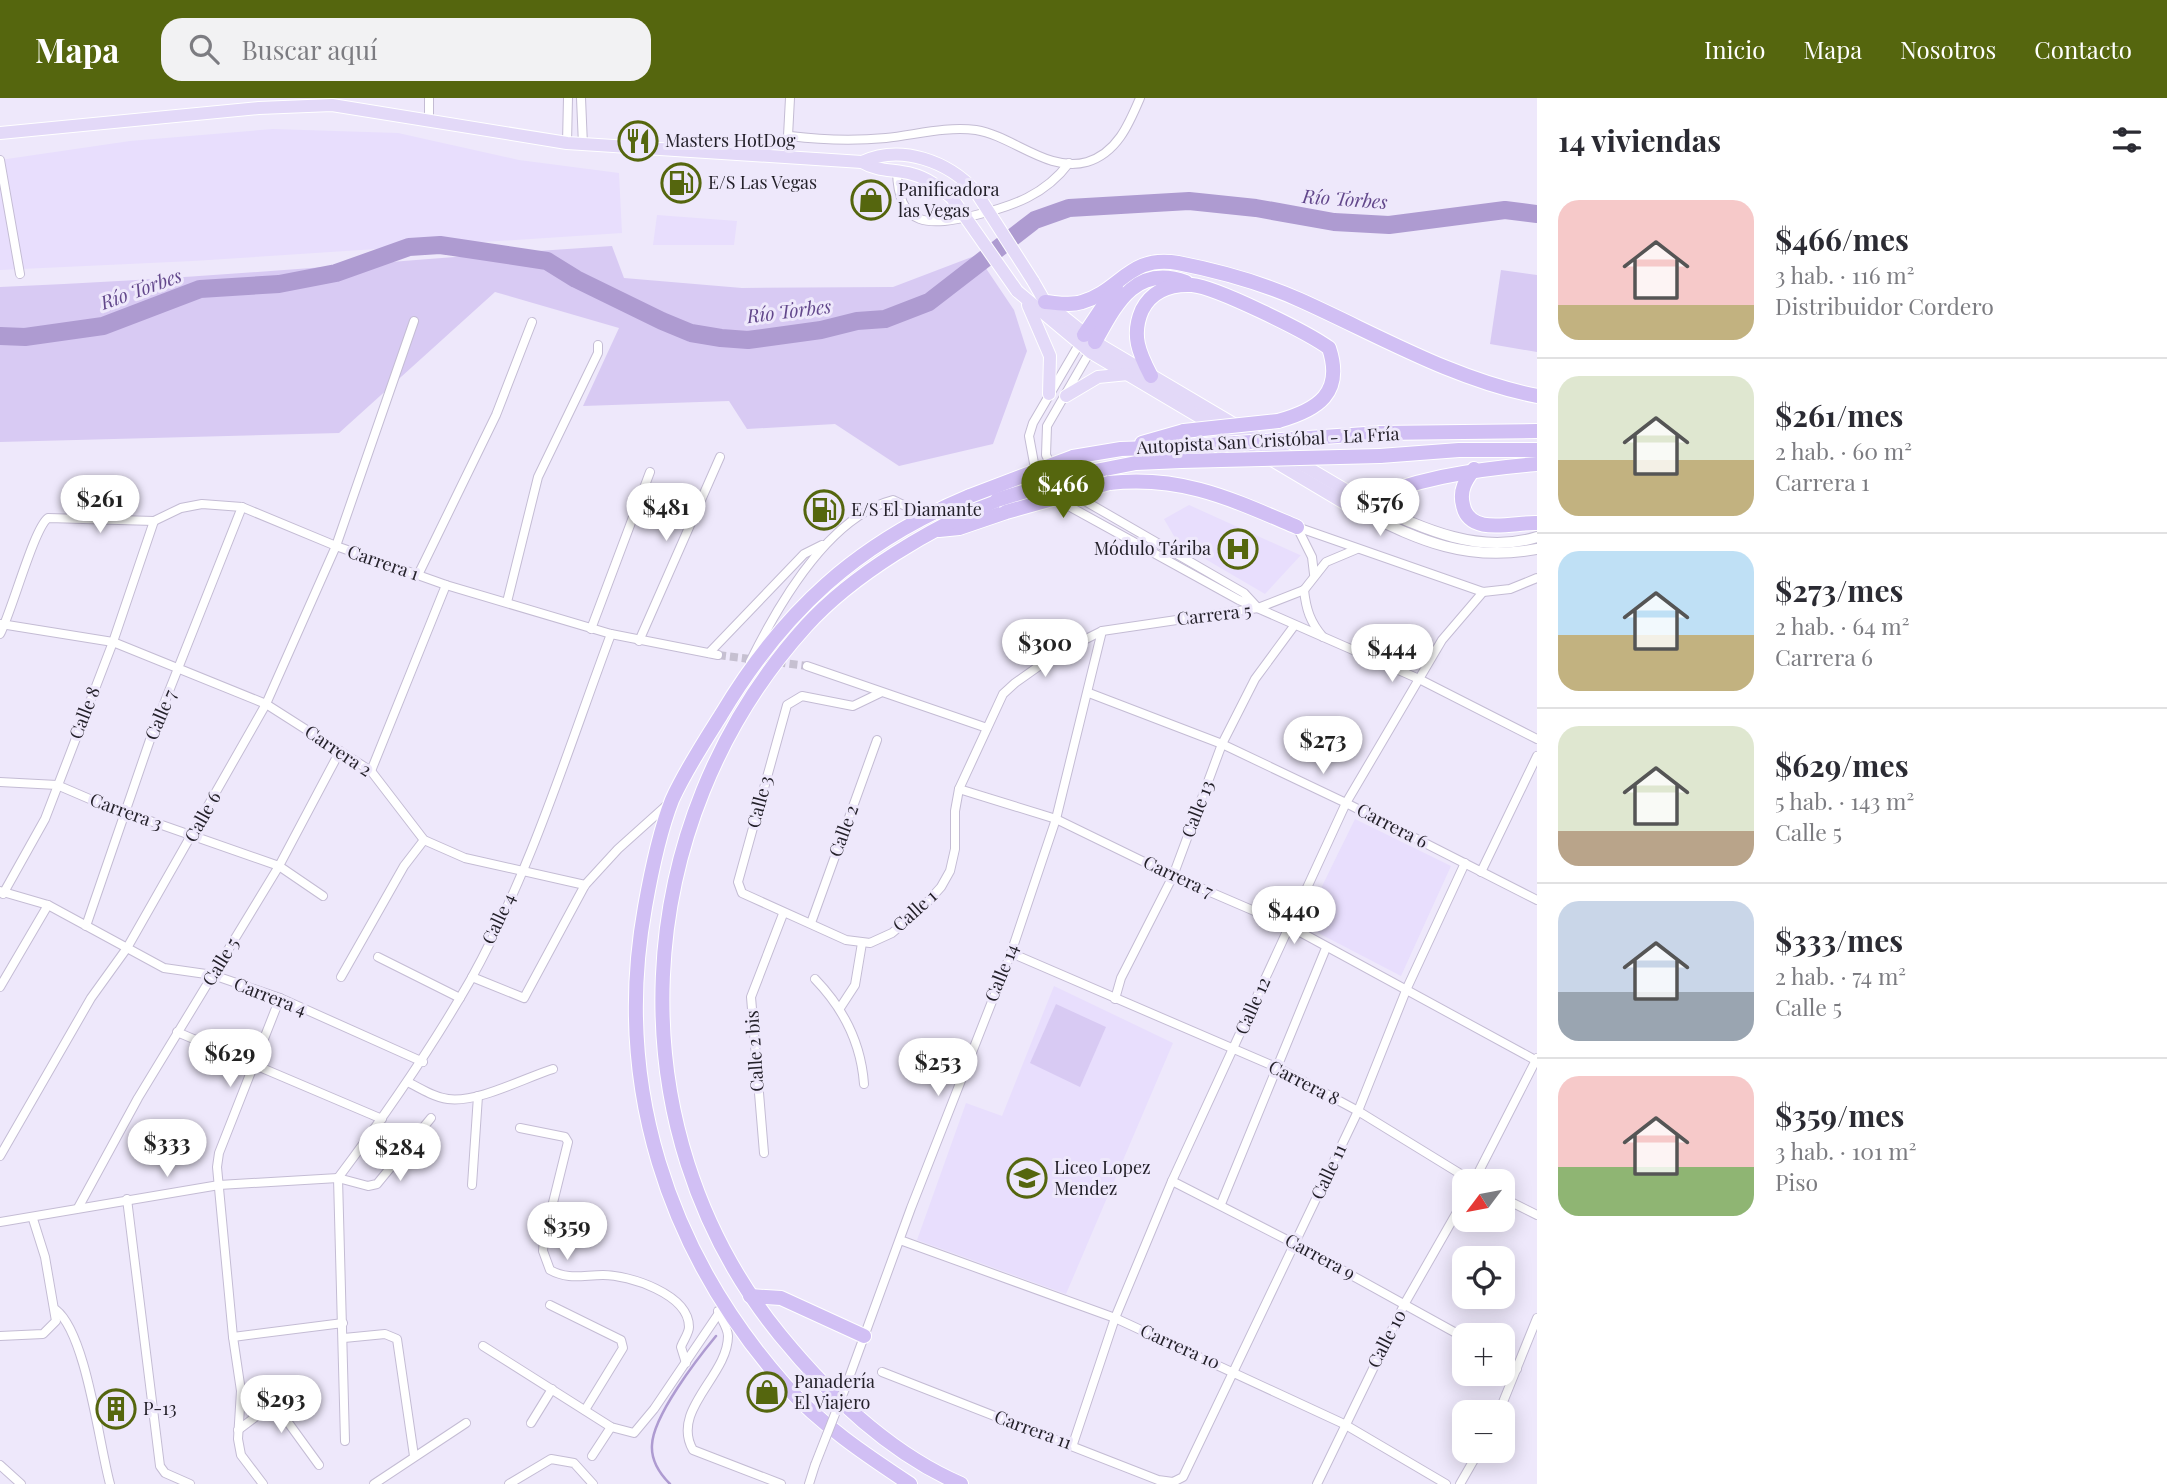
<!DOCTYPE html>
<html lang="es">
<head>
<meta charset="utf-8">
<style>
	body { margin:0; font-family:"Playfair Display",serif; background:#f2f2f3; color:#2b2b33; height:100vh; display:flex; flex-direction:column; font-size:26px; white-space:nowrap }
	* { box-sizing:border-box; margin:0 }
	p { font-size:23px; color:#7c7c81 }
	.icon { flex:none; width:38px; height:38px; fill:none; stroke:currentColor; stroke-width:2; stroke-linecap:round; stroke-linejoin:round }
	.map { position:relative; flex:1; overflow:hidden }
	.panel { display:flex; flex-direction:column; background:#fff; width:630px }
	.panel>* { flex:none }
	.needle { width:46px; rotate:238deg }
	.buttons { position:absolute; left:1452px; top:1071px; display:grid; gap:14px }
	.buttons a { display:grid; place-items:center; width:63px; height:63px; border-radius:14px; background:#fff; box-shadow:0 4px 18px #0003; font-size:35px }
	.price { position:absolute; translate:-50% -60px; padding:0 16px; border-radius:24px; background:#fff; color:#222; font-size:23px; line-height:46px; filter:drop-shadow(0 2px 4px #0008) }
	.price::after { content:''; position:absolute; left:50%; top:42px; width:21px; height:16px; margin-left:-10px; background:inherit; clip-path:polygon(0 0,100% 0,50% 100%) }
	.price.on { background:#55660e; color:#fff }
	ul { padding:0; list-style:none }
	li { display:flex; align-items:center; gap:21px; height:175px; padding:0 21px }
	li+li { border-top:2px solid #e1e1e2 }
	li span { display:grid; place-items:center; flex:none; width:196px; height:140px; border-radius:21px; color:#555 }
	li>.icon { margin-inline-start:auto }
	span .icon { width:84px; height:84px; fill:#fffc; stroke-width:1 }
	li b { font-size:30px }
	h2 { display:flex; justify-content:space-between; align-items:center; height:84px; padding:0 21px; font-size:30px }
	header { display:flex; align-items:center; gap:42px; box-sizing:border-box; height:98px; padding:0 35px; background:#55660e; color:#fff }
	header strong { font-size:33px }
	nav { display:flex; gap:38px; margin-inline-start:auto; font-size:24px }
	.search { width:490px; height:63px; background:#f2f2f3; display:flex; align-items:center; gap:18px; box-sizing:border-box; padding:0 24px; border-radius:21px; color:#7c7c81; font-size:26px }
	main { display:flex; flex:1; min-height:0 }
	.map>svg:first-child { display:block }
	.built { fill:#e8defd }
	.green { fill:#d8caf3 }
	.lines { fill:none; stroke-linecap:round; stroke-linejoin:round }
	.stream { stroke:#ae9bd1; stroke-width:2.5 }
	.river { stroke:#ae9bd1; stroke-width:18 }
	.street-tunnel { stroke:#c6c0d1; stroke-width:8; stroke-dasharray:8 4; stroke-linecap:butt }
	.street-casing { stroke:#c4bcd4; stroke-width:10 }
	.secondary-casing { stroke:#c4bcd4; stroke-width:12 }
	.primary-casing { stroke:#fff; stroke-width:14 }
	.highway-casing { stroke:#fff; stroke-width:16 }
	.street { stroke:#fff; stroke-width:8 }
	.secondary { stroke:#fff; stroke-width:10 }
	.primary { stroke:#e3d9f8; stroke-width:12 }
	.highway { stroke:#d1bff4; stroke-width:14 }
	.street-bridge-casing { stroke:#c4bcd4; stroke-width:10; stroke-linecap:butt }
	.primary-bridge-casing { stroke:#fff; stroke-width:14; stroke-linecap:butt }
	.highway-bridge-casing { stroke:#fff; stroke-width:16; stroke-linecap:butt }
	.street-bridge { stroke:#fff; stroke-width:8 }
	.primary-bridge { stroke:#e3d9f8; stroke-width:12 }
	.highway-bridge { stroke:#d1bff4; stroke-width:14 }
	.labels { text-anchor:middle; stroke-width:6; stroke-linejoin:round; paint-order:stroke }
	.poi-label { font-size:18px; fill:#24212a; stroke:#eee8fb; text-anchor:start }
	.street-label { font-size:18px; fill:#24212a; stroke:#eee8fb }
	.water-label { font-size:19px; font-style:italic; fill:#62478b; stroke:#eee8fb }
</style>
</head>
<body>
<header>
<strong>Mapa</strong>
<div class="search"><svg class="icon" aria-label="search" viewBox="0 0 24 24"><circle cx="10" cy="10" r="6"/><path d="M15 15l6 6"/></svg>Buscar aquí</div>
<nav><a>Inicio</a><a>Mapa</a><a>Nosotros</a><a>Contacto</a></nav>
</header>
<main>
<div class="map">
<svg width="1537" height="1386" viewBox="0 0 1537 1386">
	<rect width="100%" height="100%" fill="#eee8fb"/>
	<g class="built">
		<path d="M273,31L398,35L519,62L619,75L622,135L193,163L0,172V62L130,43Z"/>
		<path d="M657,117L737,123L734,147H653Z"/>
		<path d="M1189,407L1300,457H1301L1265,496L1178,445L1164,421Z"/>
		<path d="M1355,721L1451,768L1401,878L1303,827Z"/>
		<path d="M1054,888L1173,945L1066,1196L917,1142L966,1005L1002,1018Z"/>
	</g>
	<g class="green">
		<path d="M612,148L624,180L742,190L893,189L977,157L1014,212L1027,253L993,346L899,368L835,326L747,331L729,303L583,308L619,230L495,194L339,335L0,344V189C204,181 407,161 612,148Z"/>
		<path d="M1501,172L1537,177V254L1490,246Z"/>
		<path d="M1056,906L1106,929L1080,989L1030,965Z"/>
	</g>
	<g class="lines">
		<path class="stream" d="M670,1386C660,1376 651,1362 652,1347C653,1318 697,1261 716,1238"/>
		<path class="river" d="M0,238L25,239L103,228L200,191L279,186L336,175L409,149L440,147L547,163L576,181L662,223L691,235L721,240L748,242L821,232L857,223L885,221L929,204L1035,122L1069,110L1189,103L1256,110L1334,124L1389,127L1505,112L1537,116"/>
		<path class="street-tunnel" d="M718,557L807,568"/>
		<g class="street-casing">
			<g id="street">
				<path d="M581,0L583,47"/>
				<path d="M429,21V0"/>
				<path d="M790,38C822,42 853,43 886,40C915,37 946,28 976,32C1013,38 1048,75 1087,64C1117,55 1129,26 1140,0"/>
				<path d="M567,45L568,0"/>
				<path d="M787,57L790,0"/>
				<path d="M0,62L20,176"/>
				<path d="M897,73C898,131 930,128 976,117C1013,108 1045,97 1069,65"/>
				<path d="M1053,371L1046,357L1047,328L1092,250"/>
				<path d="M1036,376L1029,338L1033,325L1081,243"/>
				<path d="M1071,395L1244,495L1256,508"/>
				<path d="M1054,400L1239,502L1419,581L1537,641"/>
				<path d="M1297,429L1483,494L1510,491L1537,480"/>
				<path d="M1297,429L1312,459L1314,476"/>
				<path d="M418,477L496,317L532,224"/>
				<path d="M1304,492L1326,464L1357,451"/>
				<path d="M1304,492C1306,511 1310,524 1323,539"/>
				<path d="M507,504L538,379L598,255V247"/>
				<path d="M1,526L113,544L266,606L371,673L424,742L465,760L585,787"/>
				<path d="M591,531L650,374"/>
				<path d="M0,536C12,513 34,430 48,420L154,423L181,410L202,406L242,409L336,448L446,487L611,536L718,557"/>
				<path d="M639,543L720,359"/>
				<path d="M709,555L804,456L822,447"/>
				<path d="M750,564C778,507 828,419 893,402L924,417"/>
				<path d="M807,568L987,630"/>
				<path d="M880,595L853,608L802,598L787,607L738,784L742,795L846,842L870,845L892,835L922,810L941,789L950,773L955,751V713L959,691L1003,596L1015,585L1056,556L1102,533L1258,510L1304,492"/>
				<path d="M1089,595L1222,646L1346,705L1537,802"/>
				<path d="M371,673L446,487"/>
				<path d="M0,684L57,687L99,705L279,768L323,798"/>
				<path d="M959,691L1056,721L1173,778L1289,828L1537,963"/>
				<path d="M1481,774L1537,658"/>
				<path d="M0,793L48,807L164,870L213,877L280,900L423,964"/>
				<path d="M3,796L45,721L113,544L154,423"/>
				<path d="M811,825L877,642"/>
				<path d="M86,828L152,636L242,409"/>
				<path d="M1011,855L1278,970L1358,1013L1472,1083"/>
				<path d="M378,859L460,900"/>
				<path d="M341,879L404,768L424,742"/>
				<path d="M472,879L524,900L585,787L618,751L667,707"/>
				<path d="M815,881C844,911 861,945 864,986"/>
				<path d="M0,889L48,807"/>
				<path d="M1115,901L1121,880L1173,778L1222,646L1255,581L1294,528"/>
				<path d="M840,910L855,887L862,845"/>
				<path d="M177,934L382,1021"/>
				<path d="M408,984C421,991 434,999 448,1001C478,1005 524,980 553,971"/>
				<path d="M520,1030L565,1039L568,1044L544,1141L543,1153L550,1172C568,1182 583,1177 603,1177C629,1177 689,1196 689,1229C689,1235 683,1243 681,1249L686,1265"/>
				<path d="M764,1055L751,899L783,816"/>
				<path d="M0,1058L91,900L127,850L266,606L336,448L414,223"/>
				<path d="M338,1080C386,1016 431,951 471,881C531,773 568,651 611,536"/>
				<path d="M338,1080L345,1343"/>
				<path d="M1172,1083L1295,1146L1465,1240"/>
				<path d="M1474,1083L1537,960"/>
				<path d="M472,1087L478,998"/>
				<path d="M1503,1100L1537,1117"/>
				<path d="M127,1101L160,1368L165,1375L190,1386"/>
				<path d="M1221,1106L1326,850"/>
				<path d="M78,1110L138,1000L279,768L340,653"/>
				<path d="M0,1124L219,1087L338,1080L368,1088L377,1086L431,1020"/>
				<path d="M900,1142L1115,1220L1344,1326L1446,1386"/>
				<path d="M550,1207L621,1242L623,1250L585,1312"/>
				<path d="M56,1212C86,1235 99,1346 110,1386"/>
				<path d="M718,1213C721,1221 728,1230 728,1238C728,1278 670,1312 693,1352L781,1386"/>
				<path d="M0,1238L43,1236L56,1223L45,1159L33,1121"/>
				<path d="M233,1239L343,1225"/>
				<path d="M344,1240L385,1236L397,1241L414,1358"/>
				<path d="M483,1248L611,1329L634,1335L654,1311L719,1215"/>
				<path d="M1503,1263L1517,1271"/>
				<path d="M882,1274L1158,1382L1173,1384L1183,1379L1358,1013L1407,890L1465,765"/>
				<path d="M846,1288L911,1110L1011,855L1056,721L1102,533"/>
				<path d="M1499,1314L1537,1220"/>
				<path d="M531,1325L552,1291"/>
				<path d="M238,1332L274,1305L319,1367"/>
				<path d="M1073,1346L1115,1220L1172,1083L1346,705L1442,542L1483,494"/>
				<path d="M592,1358L611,1329"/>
				<path d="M0,1367L21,1386"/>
				<path d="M263,1386L241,1357L238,1341L241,1293L233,1239L217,1069L219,1055L280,900"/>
				<path d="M374,1386L466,1325"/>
				<path d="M509,1386L551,1361L574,1365L593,1386"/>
				<path d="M809,1386L815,1367"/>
				<path d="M1317,1386L1405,1205L1465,1100"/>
				<path d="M1460,1386L1479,1353"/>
			</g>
		</g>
		<g class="secondary-casing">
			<g id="secondary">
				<path d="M1364,403C1418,428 1476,458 1537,439"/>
				<path d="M1351,409C1416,440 1462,465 1537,451"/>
			</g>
		</g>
		<g class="primary-casing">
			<g id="primary">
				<path d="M0,35L259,10L332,7L567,45L862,64C879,74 894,71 912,76C928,80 940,90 952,100"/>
				<path d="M862,64C901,46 948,63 976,94"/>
				<path d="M1033,183L1045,204L1095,244L1364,403"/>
				<path d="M1017,193L1090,254L1351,409"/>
				<path d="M1028,207L1050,258L1049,296"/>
				<path d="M1066,298L1098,279L1128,276"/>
			</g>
		</g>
		<g class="highway-casing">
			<g id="highway">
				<path d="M1045,204C1058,205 1070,208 1082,204C1120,193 1130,156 1178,165C1219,173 1262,185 1300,202C1378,237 1452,281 1537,298"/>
				<path d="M1084,237L1116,189"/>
				<path d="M1095,244C1116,206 1135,166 1186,184"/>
				<path d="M1151,278C1139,255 1131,237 1142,212C1152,192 1171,186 1192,187C1216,189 1307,234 1329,250C1344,295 1318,312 1278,323"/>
				<path d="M1380,335L1537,333"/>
				<path d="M1142,345L1184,333"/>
				<path d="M1380,358L1459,352H1537"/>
				<path d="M1073,359L1121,351L1180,349"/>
				<path d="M1474,371C1466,382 1459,392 1463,407C1469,439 1514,424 1537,425"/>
				<path d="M1080,376L1136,365L1181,363"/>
				<path d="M1109,385C1182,377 1231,401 1297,429"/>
				<path d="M1351,409C1409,381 1474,371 1537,366"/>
				<path d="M939,432L959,430L1006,414"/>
				<path d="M750,1198L781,1200L864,1238"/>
				<path d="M910,1386C866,1357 820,1326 785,1287C667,1153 613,986 645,809C651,775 659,735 672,702C685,673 704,644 721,617C783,513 857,445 970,398"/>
				<path d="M961,1386C889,1355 829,1297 780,1237C611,1029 628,725 806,528C854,475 932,430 997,402"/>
			</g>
		</g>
		<use href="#street" class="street"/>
		<use href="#secondary" class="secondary"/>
		<use href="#primary" class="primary"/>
		<use href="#highway" class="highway"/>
		<g class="street-bridge-casing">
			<path id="street-bridge" d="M815,1367L846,1288"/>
		</g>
		<g class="primary-bridge-casing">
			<g id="primary-bridge">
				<path d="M976,94L1033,183"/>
				<path d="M952,100L1017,193"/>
			</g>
		</g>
		<g class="highway-bridge-casing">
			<g id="highway-bridge">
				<path d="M1184,333L1278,323"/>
				<path d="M1180,349L1380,335"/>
				<path d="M1181,363L1380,358"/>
				<path d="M970,398L1073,359"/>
				<path d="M997,402L1080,376"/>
				<path d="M1006,414L1109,385"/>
			</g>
		</g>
		<use href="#street-bridge" class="street-bridge"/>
		<use href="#primary-bridge" class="primary-bridge"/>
		<use href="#highway-bridge" class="highway-bridge"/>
	</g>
	<defs>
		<g id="restaurant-ring" transform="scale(2.0125)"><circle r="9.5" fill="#eee8fb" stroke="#55660e" stroke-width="1.5"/><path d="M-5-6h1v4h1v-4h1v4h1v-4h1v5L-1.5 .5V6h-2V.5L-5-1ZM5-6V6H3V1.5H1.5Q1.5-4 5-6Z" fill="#55660e"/></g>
		<g id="fuel-ring" transform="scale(2.0125)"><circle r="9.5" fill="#eee8fb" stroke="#55660e" stroke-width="1.5"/><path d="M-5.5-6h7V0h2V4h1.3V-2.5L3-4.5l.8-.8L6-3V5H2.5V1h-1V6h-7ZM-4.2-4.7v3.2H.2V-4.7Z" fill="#55660e"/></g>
		<g id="shop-ring" transform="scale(2.0125)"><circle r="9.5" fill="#eee8fb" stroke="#55660e" stroke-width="1.5"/><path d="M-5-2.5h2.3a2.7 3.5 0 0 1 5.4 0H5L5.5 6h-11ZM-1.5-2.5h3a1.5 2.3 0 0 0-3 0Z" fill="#55660e"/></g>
		<g id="hospital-ring" transform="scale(2.0125)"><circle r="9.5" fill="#eee8fb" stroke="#55660e" stroke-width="1.5"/><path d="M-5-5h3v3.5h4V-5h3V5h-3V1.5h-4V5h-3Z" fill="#55660e"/></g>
		<g id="school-ring" transform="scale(2.0125)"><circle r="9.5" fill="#eee8fb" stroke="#55660e" stroke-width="1.5"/><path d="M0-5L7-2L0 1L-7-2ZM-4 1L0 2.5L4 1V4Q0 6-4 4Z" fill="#55660e"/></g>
		<g id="building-ring" transform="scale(2.0125)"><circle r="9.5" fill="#eee8fb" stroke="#55660e" stroke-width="1.5"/><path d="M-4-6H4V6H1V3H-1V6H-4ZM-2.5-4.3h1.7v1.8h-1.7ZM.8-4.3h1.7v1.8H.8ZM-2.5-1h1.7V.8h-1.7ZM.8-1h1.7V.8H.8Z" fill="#55660e"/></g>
	</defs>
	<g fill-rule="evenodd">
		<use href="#restaurant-ring" x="638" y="43"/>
		<use href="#fuel-ring" x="681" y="85"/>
		<use href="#shop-ring" x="871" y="102"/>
		<use href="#fuel-ring" x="824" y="412"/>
		<use href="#hospital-ring" x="1238" y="451"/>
		<use href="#school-ring" x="1027" y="1080"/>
		<use href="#shop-ring" x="767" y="1294"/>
		<use href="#building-ring" x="116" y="1311"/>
	</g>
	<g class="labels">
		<g class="poi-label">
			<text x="665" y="49">Masters HotDog</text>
			<text x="708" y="91">E/S Las Vegas</text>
			<text x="898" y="98">Panificadora<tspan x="898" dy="21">las Vegas</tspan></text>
			<text x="851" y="418">E/S El Diamante</text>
			<text x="1211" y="457" text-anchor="end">Módulo Táriba</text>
			<text x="1054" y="1076">Liceo Lopez<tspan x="1054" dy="21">Mendez</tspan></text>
			<text x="794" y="1290">Panadería<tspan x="794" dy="21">El Viajero</tspan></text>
			<text x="143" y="1317">P-13</text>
		</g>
		<g class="street-label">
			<text transform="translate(1268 343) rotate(-3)" y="6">Autopista San Cristóbal - La Fría</text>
			<text transform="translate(383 465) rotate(19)" y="6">Carrera 1</text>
			<text transform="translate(1214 517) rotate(-7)" y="6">Carrera 5</text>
			<text transform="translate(85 615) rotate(-69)" y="6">Calle 8</text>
			<text transform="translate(161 617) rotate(-67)" y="6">Calle 7</text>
			<text transform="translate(338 653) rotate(34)" y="6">Carrera 2</text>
			<text transform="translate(760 704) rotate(-75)" y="6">Calle 3</text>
			<text transform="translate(1198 711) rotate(-69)" y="6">Calle 13</text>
			<text transform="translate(126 714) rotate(20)" y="6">Carrera 3</text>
			<text transform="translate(203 719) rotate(-61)" y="6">Calle 6</text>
			<text transform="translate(1392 728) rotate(27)" y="6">Carrera 6</text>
			<text transform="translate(844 733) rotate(-70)" y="6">Calle 2</text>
			<text transform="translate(1178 779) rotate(25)" y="6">Carrera 7</text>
			<text transform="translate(915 813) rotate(-42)" y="6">Calle 1</text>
			<text transform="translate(499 821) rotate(-65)" y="6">Calle 4</text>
			<text transform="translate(221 864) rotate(-59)" y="6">Calle 5</text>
			<text transform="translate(1002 875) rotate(-68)" y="6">Calle 14</text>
			<text transform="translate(270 899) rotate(21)" y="6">Carrera 4</text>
			<text transform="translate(1253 908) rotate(-66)" y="6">Calle 12</text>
			<text transform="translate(755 953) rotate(-94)" y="6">Calle 2 bis</text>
			<text transform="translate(1304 985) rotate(27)" y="6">Carrera 8</text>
			<text transform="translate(1329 1074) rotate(-65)" y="6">Calle 11</text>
			<text transform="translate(1320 1159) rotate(28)" y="6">Carrera 9</text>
			<text transform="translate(1387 1241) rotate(-63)" y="6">Calle 10</text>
			<text transform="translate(1180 1249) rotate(24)" y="6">Carrera 10</text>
			<text transform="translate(1033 1332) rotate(20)" y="6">Carrera 11</text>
		</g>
		<g class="water-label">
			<text transform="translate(1345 101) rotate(4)" y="7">Río Torbes</text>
			<text transform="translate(141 191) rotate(-20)" y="7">Río Torbes</text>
			<text transform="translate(789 213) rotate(-7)" y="7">Río Torbes</text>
		</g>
	</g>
</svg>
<div class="buttons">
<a><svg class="needle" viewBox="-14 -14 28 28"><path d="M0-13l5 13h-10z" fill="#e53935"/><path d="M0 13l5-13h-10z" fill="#7c7c81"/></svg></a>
<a><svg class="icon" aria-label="locate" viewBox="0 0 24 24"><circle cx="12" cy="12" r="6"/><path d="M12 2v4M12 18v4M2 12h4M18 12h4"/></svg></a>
<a>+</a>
<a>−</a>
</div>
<b class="price on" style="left:1063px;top:422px">$466</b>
<b class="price" style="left:100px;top:437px">$261</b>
<b class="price" style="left:1380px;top:440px">$576</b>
<b class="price" style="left:666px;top:445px">$481</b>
<b class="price" style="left:1045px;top:581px">$300</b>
<b class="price" style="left:1392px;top:586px">$444</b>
<b class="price" style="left:1323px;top:678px">$273</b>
<b class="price" style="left:1294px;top:848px">$440</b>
<b class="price" style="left:230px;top:991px">$629</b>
<b class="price" style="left:938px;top:1000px">$253</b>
<b class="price" style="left:167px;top:1081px">$333</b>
<b class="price" style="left:400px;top:1085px">$284</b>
<b class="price" style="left:567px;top:1164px">$359</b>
<b class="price" style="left:281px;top:1337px">$293</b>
</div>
<section class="panel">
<h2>14 viviendas<svg class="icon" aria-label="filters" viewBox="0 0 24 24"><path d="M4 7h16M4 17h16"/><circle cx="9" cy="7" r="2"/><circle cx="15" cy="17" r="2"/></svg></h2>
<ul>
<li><span style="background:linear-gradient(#f6c9c9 75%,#c2b280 0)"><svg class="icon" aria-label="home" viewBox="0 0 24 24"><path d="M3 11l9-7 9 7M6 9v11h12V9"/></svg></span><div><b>$466/mes</b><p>3 hab. · 116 m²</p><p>Distribuidor Cordero</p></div></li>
<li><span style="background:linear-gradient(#dfe7d0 60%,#c2b280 0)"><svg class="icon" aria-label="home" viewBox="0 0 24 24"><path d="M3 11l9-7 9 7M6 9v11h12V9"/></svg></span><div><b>$261/mes</b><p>2 hab. · 60 m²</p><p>Carrera 1</p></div></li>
<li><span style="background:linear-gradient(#bfe0f5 60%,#c2b280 0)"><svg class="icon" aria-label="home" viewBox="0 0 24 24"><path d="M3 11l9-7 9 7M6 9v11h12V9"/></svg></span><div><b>$273/mes</b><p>2 hab. · 64 m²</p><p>Carrera 6</p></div></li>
<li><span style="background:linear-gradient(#dfe7d0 75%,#b9a48a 0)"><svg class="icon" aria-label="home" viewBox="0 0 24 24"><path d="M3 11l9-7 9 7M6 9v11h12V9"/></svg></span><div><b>$629/mes</b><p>5 hab. · 143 m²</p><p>Calle 5</p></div></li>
<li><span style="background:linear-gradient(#c9d6e8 65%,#9aa5b1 0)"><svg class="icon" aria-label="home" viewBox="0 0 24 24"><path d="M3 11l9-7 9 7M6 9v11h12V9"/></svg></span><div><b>$333/mes</b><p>2 hab. · 74 m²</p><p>Calle 5</p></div></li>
<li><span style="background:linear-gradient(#f6c9c9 65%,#8fb573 0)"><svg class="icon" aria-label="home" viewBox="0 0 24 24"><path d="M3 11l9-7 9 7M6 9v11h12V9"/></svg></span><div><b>$359/mes</b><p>3 hab. · 101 m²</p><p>Piso</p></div></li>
</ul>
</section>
</main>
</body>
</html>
